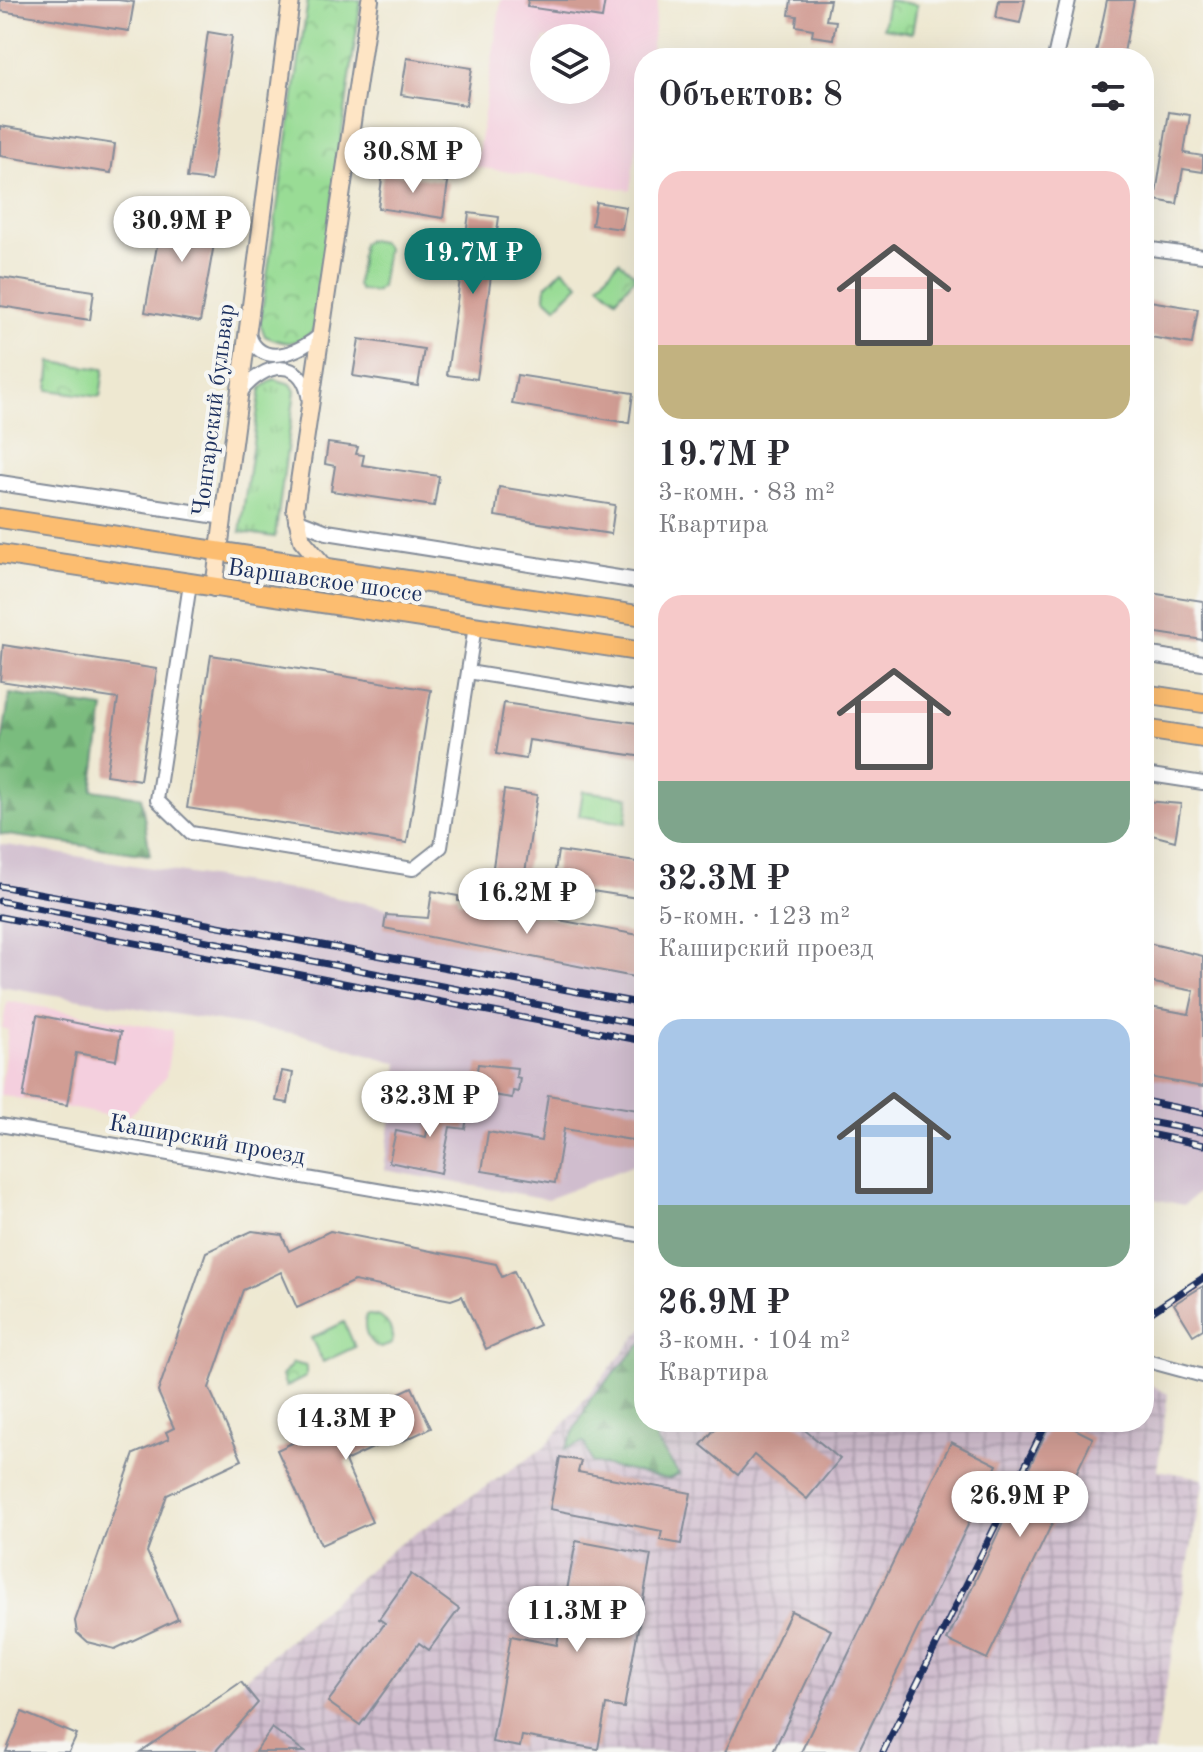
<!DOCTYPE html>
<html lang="ru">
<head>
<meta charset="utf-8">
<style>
	body { margin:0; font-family:"Old Standard TT",serif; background:#f7f7f7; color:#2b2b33; height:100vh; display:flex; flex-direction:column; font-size:30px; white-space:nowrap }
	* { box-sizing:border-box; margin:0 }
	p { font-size:26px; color:#7c7c81 }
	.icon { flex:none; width:44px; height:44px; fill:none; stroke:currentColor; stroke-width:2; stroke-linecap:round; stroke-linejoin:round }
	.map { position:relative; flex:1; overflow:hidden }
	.side { position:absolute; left:634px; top:48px; width:520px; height:1384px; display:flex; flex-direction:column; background:#fff; border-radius:32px; box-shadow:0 8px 32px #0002 }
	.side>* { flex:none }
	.tools { position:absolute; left:530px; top:24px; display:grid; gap:16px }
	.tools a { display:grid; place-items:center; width:80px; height:80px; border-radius:50%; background:#fff; box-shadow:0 8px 32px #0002; font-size:40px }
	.price { position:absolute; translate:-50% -68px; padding:0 18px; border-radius:28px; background:#fff; color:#222; font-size:26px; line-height:52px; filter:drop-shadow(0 2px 4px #0008) }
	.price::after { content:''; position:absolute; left:50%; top:48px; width:24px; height:18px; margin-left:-12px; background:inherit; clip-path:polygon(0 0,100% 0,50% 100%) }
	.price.current { background:#0f766e; color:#fff }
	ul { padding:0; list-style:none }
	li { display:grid; align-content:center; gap:16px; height:424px; padding:0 24px }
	li span { display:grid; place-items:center; height:248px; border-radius:24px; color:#555 }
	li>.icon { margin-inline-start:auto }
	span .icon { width:144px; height:144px; fill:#fffc; stroke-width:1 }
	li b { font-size:34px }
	h2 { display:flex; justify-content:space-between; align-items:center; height:96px; padding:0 24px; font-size:34px }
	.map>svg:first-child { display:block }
	.built { fill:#f4cfde; fill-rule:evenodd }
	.industrial { fill:url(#industrial-grid) }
	.railway { fill:#d0bdce }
	.grass { fill:url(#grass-tufts); stroke:#5a867a; stroke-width:2 }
	.forest { fill:url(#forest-firs); stroke:#4a766e; stroke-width:2 }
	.park { fill:url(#park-crowns); stroke:#5a867a; stroke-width:2 }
	.garden { fill:#99dc95; stroke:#5a867a; stroke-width:2 }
	.building { fill:#d19d94 }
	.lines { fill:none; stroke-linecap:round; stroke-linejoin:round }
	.minor-casing { stroke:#848c98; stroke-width:16 }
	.tertiary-casing { stroke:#848c98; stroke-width:18 }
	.secondary-casing { stroke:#848c98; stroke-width:20 }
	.primary-casing { stroke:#848c98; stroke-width:22 }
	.minor { stroke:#fff; stroke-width:12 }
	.tertiary { stroke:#fff; stroke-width:14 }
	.secondary { stroke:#fee5c5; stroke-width:16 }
	.primary { stroke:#fcbd6f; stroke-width:18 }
	.rail-casing { stroke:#1b2f5e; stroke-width:7 }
	.rail { stroke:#f6f6f2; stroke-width:4; stroke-dasharray:12; stroke-linecap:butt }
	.labels { text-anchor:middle; stroke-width:8; stroke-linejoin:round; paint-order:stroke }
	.street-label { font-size:24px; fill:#1b2f5e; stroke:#f6f6f2 }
</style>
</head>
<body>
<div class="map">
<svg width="1203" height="1752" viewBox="0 0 1203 1752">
	<defs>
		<pattern id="industrial-grid" width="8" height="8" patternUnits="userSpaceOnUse" patternTransform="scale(2)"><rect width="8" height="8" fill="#d0bdce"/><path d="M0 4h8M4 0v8" fill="none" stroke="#a89aaa"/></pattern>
		<pattern id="grass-tufts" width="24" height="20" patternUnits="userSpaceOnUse" patternTransform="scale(2)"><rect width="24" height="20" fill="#99dc95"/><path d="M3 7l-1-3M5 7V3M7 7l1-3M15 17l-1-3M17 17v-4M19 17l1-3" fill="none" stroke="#83bd83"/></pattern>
		<pattern id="forest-firs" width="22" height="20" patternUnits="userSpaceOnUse" patternTransform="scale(2)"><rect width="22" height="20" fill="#7abc7e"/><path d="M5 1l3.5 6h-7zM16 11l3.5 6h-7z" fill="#63996a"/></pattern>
		<pattern id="park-crowns" width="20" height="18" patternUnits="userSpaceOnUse" patternTransform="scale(2)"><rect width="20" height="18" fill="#99dc95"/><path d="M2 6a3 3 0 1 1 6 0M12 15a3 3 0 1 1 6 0" fill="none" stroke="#83bd83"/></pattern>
	</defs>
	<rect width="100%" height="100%" fill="#f6f6f2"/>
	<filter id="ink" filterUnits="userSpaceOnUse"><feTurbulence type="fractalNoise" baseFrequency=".0125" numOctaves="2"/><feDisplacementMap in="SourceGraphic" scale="16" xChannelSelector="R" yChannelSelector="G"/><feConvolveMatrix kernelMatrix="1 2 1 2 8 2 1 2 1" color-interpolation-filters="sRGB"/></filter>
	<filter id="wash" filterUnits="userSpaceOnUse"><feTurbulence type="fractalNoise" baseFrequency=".006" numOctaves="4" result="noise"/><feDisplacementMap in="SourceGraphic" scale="32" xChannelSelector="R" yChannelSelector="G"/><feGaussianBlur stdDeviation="1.8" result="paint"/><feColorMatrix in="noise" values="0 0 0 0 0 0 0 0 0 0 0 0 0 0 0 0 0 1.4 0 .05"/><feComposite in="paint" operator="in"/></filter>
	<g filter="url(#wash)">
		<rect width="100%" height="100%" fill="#eee8d1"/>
		<g class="built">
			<path d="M501,0H658L650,58H644V96L630,190L476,167ZM544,38H596V90H544Z"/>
			<path d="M7,1001L173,1030L166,1077L126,1119L0,1095L8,1030L2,1028Z"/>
		</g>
		<path class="industrial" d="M644,1327V1422H1144V1381L1168,1394L1157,1470L1203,1478V1484L1154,1752H140L241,1682L392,1549L545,1447Z"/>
		<g class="railway">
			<path d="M0,844L328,896L644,960V1161L548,1199L384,1170L398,1063L304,1035L0,986Z"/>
			<path d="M1144,1063L1203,1075V1189L1184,1205L1144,1197Z"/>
		</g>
		<path class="grass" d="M274,379L291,384L295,391L275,537L240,532L261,388Z"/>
		<g class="forest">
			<path d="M10,694L104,708L92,790L141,797L150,855L0,834V754Z"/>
			<path d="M644,1341V1422H667L656,1440L679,1474L668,1479L592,1463L584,1442L565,1449L591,1398Z"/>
		</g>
		<g class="park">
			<path d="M308,0H361L314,330C297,346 285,345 265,336L260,323Z"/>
			<path d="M888,0L917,5L912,33L883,28Z"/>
			<path d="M619,261L636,276L616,299L599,284Z"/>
			<path d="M563,269L579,284L556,307L545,297L546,286Z"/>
			<path d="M51,362L104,369L100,397L48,390Z"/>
			<path d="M366,1315C384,1314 394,1326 392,1344L381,1348C366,1343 363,1329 366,1315Z"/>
			<path d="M293,1363L306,1366V1377L286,1387L282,1376Z"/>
		</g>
		<g class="garden">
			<path d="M367,240L382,242L387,248L381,287L375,292L360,290L357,285L362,244Z"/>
			<path d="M583,791L629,797L626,823L579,816Z"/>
			<path d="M344,1322L355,1347L323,1362L311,1338Z"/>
		</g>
		<g id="blocks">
			<g class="building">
				<path d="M0,0H118L134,2L129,31L0,11Z"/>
				<path d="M528,0H605L602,18L527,7Z"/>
				<path d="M791,0H830L826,20L836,21L833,39L812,36L813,29L796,26L797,16L789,15Z"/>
				<path d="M999,0H1025L1020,23L996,18Z"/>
				<path d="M1107,0H1134L1123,58H1095Z"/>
				<path d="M208,32L232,36L211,181L187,178Z"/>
				<path d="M407,58L472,68L466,105L401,95Z"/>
				<path d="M1169,112L1190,115L1184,153L1203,156V172L1183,169L1177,204L1155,200Z"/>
				<path d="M0,126L115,144L111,173L0,156Z"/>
				<path d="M383,172L448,182L443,218L378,208Z"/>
				<path d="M596,202L626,207L622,229L592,225Z"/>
				<path d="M164,207L219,216L200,322L145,312Z"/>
				<path d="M469,213L499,217L477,379L447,375Z"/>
				<path d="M0,277L94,291L90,320L0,306Z"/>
				<path d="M1144,300L1198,309L1192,344L1144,336Z"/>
				<path d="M359,339L424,349L418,386L353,376Z"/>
				<path d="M517,375L633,393L629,423L512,404Z"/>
				<path d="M328,443L358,447L356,454L364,455L362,465L439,476L434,506L331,491L335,466L325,464Z"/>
				<path d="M499,487L615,505L611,534L495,516Z"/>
				<path d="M1144,592L1203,601V640L1144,631Z"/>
				<path d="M3,645L157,669L140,780L106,775L118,699L0,681Z"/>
				<path d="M211,655L431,690L407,843L187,808Z"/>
				<path d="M504,703L644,724V757L529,740L526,759L496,754Z"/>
				<path d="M504,790L537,795L524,879L492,874Z"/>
				<path d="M1144,801L1181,804L1175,841L1144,833Z"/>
				<path d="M558,851L644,863V899L553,885Z"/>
				<path d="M432,891L458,896V901L644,936V979L384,928L386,915L428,918Z"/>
				<path d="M1144,942L1203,956V1087L1144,1076V1006L1189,1014L1194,991L1144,981Z"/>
				<path d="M37,1015L121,1032L116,1060L76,1053L67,1105L23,1098Z"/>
				<path d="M478,1064L517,1068L516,1077L520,1078L518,1092L513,1091L512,1098L473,1092Z"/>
				<path d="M282,1071L293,1073L288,1103L276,1101Z"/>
				<path d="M548,1095L644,1111V1142L564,1129L555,1183L482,1171L488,1132L541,1141Z"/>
				<path d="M456,1101L470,1103L465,1129L450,1127L441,1173L389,1162L396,1131L426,1137L432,1103L455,1107Z"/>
				<path d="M252,1231L282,1235L289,1251L330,1231L496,1264L502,1277L514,1271L539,1325L486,1349L462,1296L451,1300L354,1281L297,1308L281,1272L243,1290L209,1388L242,1460L167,1495L147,1552L178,1619L115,1649L87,1642L77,1633L75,1621L134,1454L169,1439L166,1432L174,1428L158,1392L206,1252Z"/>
				<path d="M1203,1286V1329L1193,1335L1174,1304Z"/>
				<path d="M412,1387L431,1428L401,1442L398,1436L345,1461L372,1522L321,1545L277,1450Z"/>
				<path d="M721,1422H795L840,1459L807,1499L754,1455L738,1475L701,1445Z"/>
				<path d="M1051,1422H1061L1093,1438L987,1659L947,1640Z"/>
				<path d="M951,1442L997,1465L858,1752H801Z"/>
				<path d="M560,1457L581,1461L578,1472L691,1493L681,1544L660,1540L662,1531L550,1509Z"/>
				<path d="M576,1541L651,1555L624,1708L606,1705L598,1749L522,1736L520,1747L492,1742L511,1636L557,1645Z"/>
				<path d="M411,1574L459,1609L429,1650L419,1643L360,1725L328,1702L385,1623L379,1619Z"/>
				<path d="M791,1611L831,1630L773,1752H725Z"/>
				<path d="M241,1682L258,1703L215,1752H140Z"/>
				<path d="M22,1712L77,1735L69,1752H6Z"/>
				<path d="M272,1728L305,1752H255Z"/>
			</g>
		</g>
	</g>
	<g filter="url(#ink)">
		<use href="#blocks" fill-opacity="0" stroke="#848c98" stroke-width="2"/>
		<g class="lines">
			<g class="minor-casing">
				<g id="minor">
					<path d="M1144,248L1203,256"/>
					<path d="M248,330C257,372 301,352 321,334"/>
					<path d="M241,392C264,362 304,355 309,402"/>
					<path d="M190,584L157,800L191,833L413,869L441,847L475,626"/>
					<path d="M468,672L644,700"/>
					<path d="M1144,774L1203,783"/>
					<path d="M0,1125L644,1236"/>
					<path d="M1144,1360L1203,1376"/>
				</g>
			</g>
			<g class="tertiary-casing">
				<g id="tertiary">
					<path d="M1055,58L1068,0"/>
					<path d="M0,483L224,517"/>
					<path d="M296,520L327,532L644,582"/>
					<path d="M1144,654L1203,663"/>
				</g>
			</g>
			<g class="secondary-casing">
				<g id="secondary">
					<path d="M325,567L302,540L295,509L370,0"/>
					<path d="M214,588L291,0"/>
				</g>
			</g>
			<g class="primary-casing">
				<g id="primary">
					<path d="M0,518L644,616"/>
					<path d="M0,554L644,652"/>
					<path d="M1144,694L1203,703"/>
					<path d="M1144,729L1203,738"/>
				</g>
			</g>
			<use href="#minor" class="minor"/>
			<use href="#tertiary" class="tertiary"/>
			<use href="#secondary" class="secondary"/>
			<use href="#primary" class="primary"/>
			<g class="rail-casing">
				<g id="rail">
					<path d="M0,886L644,1004"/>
					<path d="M0,901L644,1025"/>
					<path d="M0,917L644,1041"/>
					<path d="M1144,1101L1203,1113"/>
					<path d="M1144,1121L1203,1132"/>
					<path d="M1144,1133L1203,1145"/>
					<path d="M1144,1317L1203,1278"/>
					<path d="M883,1752L1047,1422"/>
				</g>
			</g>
			<use href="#rail" class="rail"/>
		</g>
	</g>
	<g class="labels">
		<g class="street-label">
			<text transform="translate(213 410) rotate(-83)" y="8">Чонгарский бульвар</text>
			<text transform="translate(325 580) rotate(8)" y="8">Варшавское шоссе</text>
			<text transform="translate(207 1139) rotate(10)" y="8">Каширский проезд</text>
		</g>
	</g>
</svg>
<div class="tools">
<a><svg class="icon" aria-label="layers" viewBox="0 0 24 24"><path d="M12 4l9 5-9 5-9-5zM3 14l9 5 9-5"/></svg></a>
</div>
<b class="price" style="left:413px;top:195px">30.8M ₽</b>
<b class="price" style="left:182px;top:264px">30.9M ₽</b>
<b class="price current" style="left:473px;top:296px">19.7M ₽</b>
<b class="price" style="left:527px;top:936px">16.2M ₽</b>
<b class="price" style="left:430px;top:1139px">32.3M ₽</b>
<b class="price" style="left:346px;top:1462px">14.3M ₽</b>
<b class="price" style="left:1020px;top:1539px">26.9M ₽</b>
<b class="price" style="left:577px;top:1654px">11.3M ₽</b>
<section class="side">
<h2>Объектов: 8<svg class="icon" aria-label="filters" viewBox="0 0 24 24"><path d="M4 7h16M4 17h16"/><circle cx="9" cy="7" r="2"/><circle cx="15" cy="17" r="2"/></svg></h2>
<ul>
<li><span style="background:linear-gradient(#f6c9c9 70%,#c2b280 0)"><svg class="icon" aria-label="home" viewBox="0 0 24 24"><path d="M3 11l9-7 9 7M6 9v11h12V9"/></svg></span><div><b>19.7M ₽</b><p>3-комн. · 83 m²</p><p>Квартира</p></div></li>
<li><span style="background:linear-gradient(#f6c9c9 75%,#7fa58c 0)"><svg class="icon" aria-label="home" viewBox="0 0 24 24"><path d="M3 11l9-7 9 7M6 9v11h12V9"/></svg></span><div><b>32.3M ₽</b><p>5-комн. · 123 m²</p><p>Каширский проезд</p></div></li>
<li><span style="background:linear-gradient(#a9c7e8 75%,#7fa58c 0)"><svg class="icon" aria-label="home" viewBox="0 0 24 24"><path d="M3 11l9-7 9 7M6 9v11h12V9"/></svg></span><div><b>26.9M ₽</b><p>3-комн. · 104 m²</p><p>Квартира</p></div></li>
</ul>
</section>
</div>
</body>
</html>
